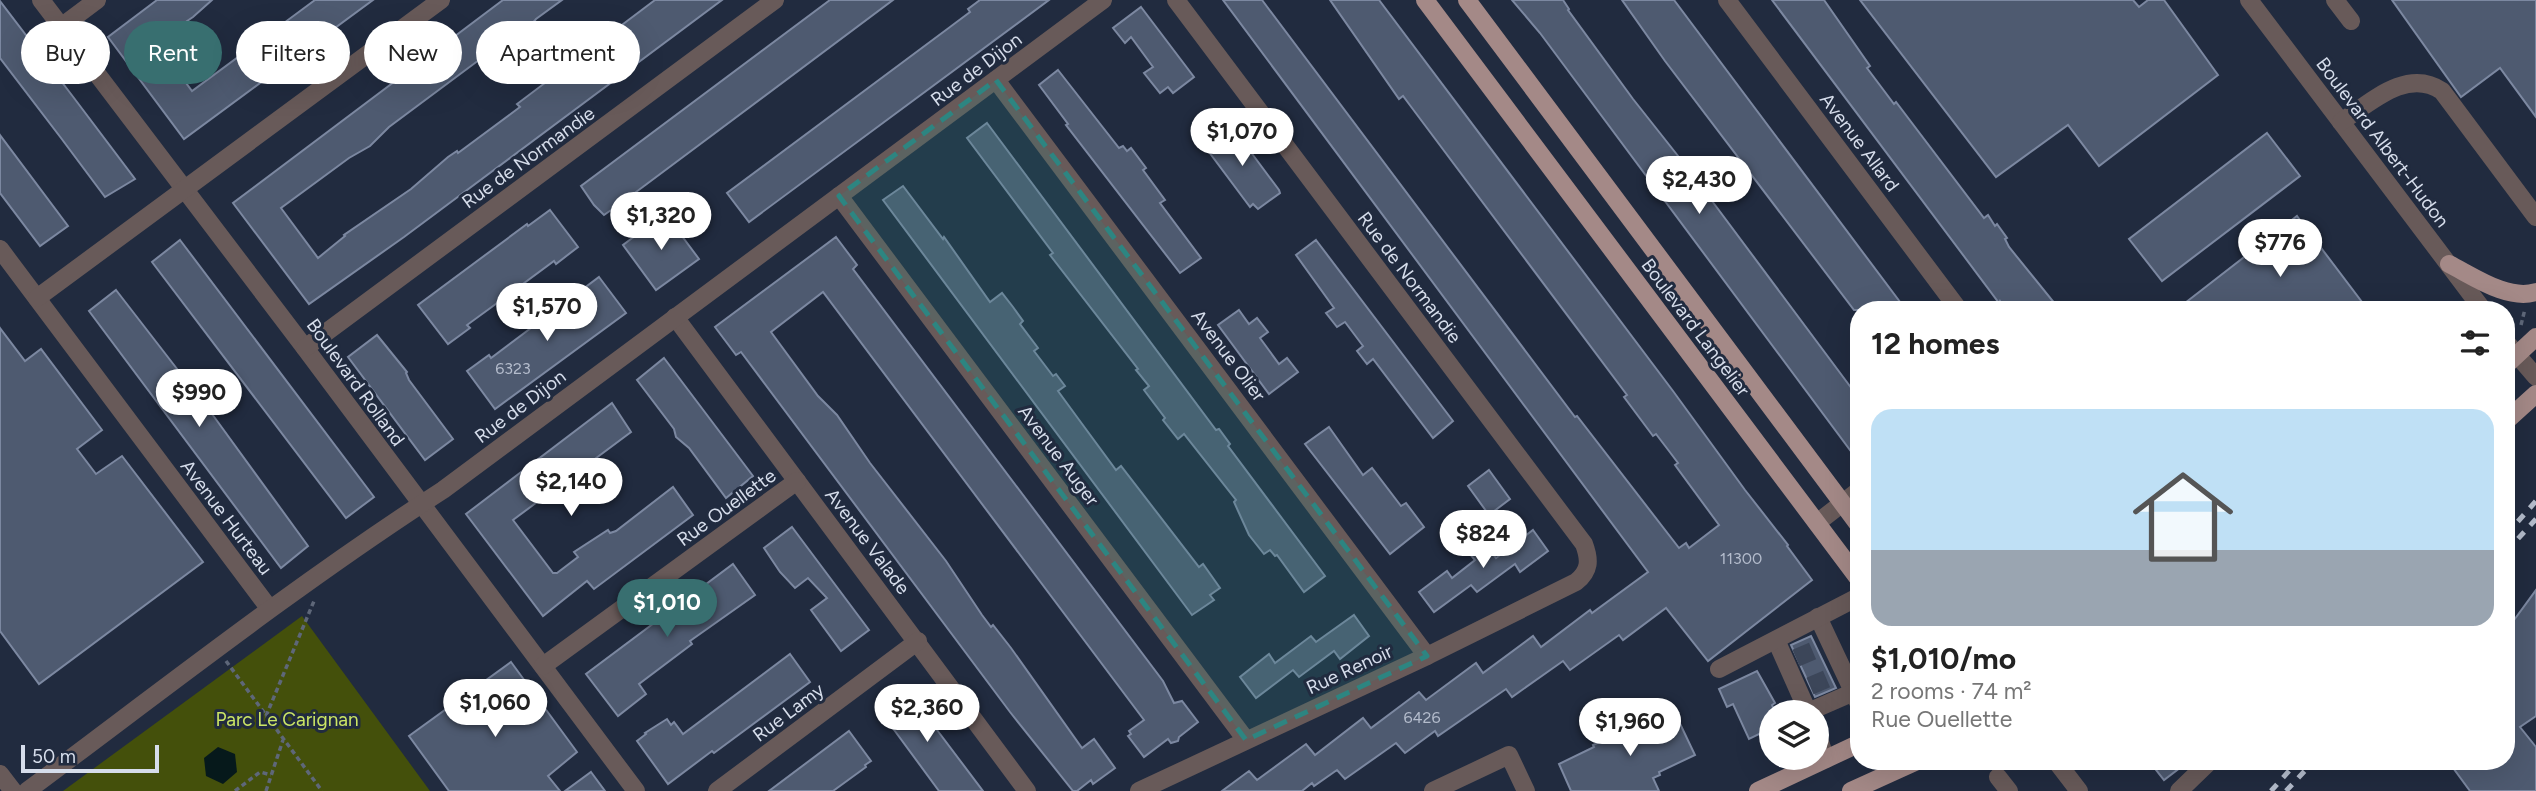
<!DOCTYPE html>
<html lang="en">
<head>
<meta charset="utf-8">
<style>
	body { margin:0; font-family:Figtree,sans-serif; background:#f2f2f2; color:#222; height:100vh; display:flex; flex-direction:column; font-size:26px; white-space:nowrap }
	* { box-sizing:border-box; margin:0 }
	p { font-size:23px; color:#767676 }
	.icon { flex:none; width:38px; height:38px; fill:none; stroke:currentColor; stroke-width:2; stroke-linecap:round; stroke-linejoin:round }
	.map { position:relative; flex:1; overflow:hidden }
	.details { position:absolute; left:1850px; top:301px; width:665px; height:469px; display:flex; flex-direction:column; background:#fff; border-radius:28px; box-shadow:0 7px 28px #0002 }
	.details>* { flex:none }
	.guide { position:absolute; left:21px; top:21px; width:665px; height:63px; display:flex; gap:14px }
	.tools { position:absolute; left:1759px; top:700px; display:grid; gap:14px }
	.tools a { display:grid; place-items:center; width:70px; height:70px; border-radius:50%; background:#fff; box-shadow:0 7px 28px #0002; font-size:35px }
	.scale { position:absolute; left:21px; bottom:18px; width:138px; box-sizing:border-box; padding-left:7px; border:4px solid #d6ddeb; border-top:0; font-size:19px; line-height:24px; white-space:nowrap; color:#d6ddeb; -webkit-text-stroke:5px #212b3f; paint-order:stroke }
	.price { position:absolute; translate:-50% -60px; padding:0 16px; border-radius:24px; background:#fff; color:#222; font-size:23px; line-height:46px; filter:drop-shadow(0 2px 4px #0008) }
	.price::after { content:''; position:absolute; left:50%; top:42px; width:21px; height:16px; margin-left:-10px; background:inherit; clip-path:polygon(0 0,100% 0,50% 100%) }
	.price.selected { background:#386f70; color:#fff }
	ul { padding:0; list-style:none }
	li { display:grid; align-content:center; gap:14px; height:371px; padding:0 21px }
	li+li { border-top:2px solid #e0e0e0 }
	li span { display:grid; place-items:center; height:217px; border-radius:21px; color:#555 }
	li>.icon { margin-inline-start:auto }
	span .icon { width:126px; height:126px; fill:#fffc; stroke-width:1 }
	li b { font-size:30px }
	h2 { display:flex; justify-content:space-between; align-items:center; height:84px; padding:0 21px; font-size:30px }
	.tag { padding:0 24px; border-radius:32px; background:#fff; box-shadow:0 7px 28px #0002; font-size:24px; line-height:63px }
	.tag.selected { background:#386f70; color:#fff }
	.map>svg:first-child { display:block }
	.green { fill:#44500b }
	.water { fill:#06191b }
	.building { fill:#4e5a70; stroke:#7c88a1; stroke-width:2 }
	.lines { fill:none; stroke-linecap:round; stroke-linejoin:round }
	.minor-tunnel { stroke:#3c4659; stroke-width:18; stroke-dasharray:18 9; stroke-linecap:butt }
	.path { stroke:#5e6779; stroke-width:3.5; stroke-dasharray:5 3.5; stroke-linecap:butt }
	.minor { stroke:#685a59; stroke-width:18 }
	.major { stroke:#a48987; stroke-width:18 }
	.rail { stroke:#b4bccb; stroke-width:5; stroke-dasharray:9 9; stroke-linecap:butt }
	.marked { fill:#2d8581; fill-opacity:0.2; stroke:#2d8581; stroke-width:5; stroke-dasharray:14 9; stroke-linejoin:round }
	.labels { text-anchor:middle; stroke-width:6; stroke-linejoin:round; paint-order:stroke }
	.number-label { font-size:16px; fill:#b4bccc }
	.street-label { font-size:19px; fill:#d6ddeb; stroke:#212b3f }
	.park-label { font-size:19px; fill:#cce665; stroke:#212b3f }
</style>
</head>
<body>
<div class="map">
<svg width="2536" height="791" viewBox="0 0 2536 791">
	<rect width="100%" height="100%" fill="#212b3f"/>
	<path class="green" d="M302,616L430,791H63Z"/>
	<path class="water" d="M218,747L235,754L237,772L223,784L206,776L204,758Z"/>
	<g class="building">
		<path d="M157,0H212L193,17L156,42L192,91L315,0H373L184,139L108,37Z"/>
		<path d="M503,0H562L536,19L531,25L533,27L514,42L493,57L491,54L485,59L483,57L389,127L370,146L349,158L281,208L318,258L345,236L344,235L411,189L448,157L457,151L458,153L520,107L517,104L655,0H722L404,237L309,304L233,203Z"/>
		<path d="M830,0H893L624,201L604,215L594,205L581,186Z"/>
		<path d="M980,0H1049L749,222L727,193L950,27L970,12L968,9Z"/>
		<path d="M1223,0H1262L1575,417L1577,416L1679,548L1686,543L1689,548L1719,525L1675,465L1678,463L1669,451L1656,434L1653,436L1624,397L1627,395L1409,104L1403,96L1399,99L1330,0H1379L1673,391L1745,490L1788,545L1787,546L1812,580L1708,661L1666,608L1623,640L1619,635L1570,670L1563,661L1512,697L1506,689L1438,736L1435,731L1405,753L1396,743L1345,779L1337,770L1314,786L1312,783L1302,791H1222L1249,771L1257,780L1306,744L1315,755L1363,718L1371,728L1419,692L1426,700L1476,663L1483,673L1533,636L1541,647L1590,610L1592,613L1648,572Z"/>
		<path d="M1512,0H1563L1569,9L1568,10L1633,99L1686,166L1858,397V443L1850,450L1540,33Z"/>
		<path d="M1622,0H1674L1906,310H1854L1665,61Z"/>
		<path d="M1772,0H1824L1870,66L1867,68L1894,104L1896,102L1984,218L1988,215L1995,226L1997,224L2007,238L2005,239L2009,247L2060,310H2006L2000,301L1999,303Z"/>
		<path d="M1860,0H2133L2139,7L2148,0H2164L2218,75L2099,166L2068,125L1996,177Z"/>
		<path d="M2392,0H2536V117L2500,68L2461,97Z"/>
		<path d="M0,1L74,98L135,179L105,197L61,138L0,58Z"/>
		<path d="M1141,7L1194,77L1173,93L1168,87L1160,93L1144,73L1153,67L1131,37L1125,43L1113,28Z"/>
		<path d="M1058,70L1119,148L1123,146L1127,151L1131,148L1146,168L1143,170L1165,200L1160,203L1201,258L1180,273L1066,125L1068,124L1039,85Z"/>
		<path d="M987,123L1216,430L1219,429L1230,444L1228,446L1325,576L1304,592L1277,555L1275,556L1270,550L1264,554L1249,535L1234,502L1236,500L1184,434L1178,439L1163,420L1165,418L1144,390L1149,386L1136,370L1138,369L1050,255L1053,253L967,138Z"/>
		<path d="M1230,124L1279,190L1280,193L1258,209L1253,204L1250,207L1206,148L1212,144L1209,140Z"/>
		<path d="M2267,133L2300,176L2162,281L2129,239Z"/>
		<path d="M0,135L68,226L40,246L0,193Z"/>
		<path d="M903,186L943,239L944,237L990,302L1002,293L1013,307L1023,321L1020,324L1038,348L1034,351L1053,376L1056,374L1065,386L1058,391L1077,417L1116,470L1121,466L1199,567L1203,564L1213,578L1220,588L1210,595L1214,600L1192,615L883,200Z"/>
		<path d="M550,210L578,247L556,264L554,261L489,309L467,325L470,328L448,344L418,305L527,224L528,226Z"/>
		<path d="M667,216L699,259L656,290L623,245L651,224L653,226Z"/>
		<path d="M2297,216L2368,310H2176Z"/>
		<path d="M836,237L857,265L853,269L1163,681L1174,703L1182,701L1198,722L1179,737L1178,741L1171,743L1168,739L1144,757L1128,736L1131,734L1129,731L1144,720L823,292L771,332L818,396L837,415L870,463L946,561L982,615L991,627L993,625L1011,648L1082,748L1094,739L1115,768L1093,784L1091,780L1077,791H1073L1010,712L741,352L736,355L715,327Z"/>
		<path d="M180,240L374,497L346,518L152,262Z"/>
		<path d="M1316,240L1453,421L1433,438L1373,359L1367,364L1357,351L1363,346L1345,322L1337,327L1326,313L1334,308L1296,255Z"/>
		<path d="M599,277L626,313L495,409L467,371L489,355L491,358Z"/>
		<path d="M116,290L215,418L308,546L281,568L89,311Z"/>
		<path d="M1239,310L1249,324L1257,318L1268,332L1260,338L1279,364L1287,358L1298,372L1269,394L1218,325Z"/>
		<path d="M0,328L25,361L41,349L102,430L77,449L96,474L122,456L203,562L39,684L0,631Z"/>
		<path d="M377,335L407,372L406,373L409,380L453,439L425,460L348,357Z"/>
		<path d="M664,358L753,476L726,498L689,448L676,437L674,429L637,380Z"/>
		<path d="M612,403L631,432L513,520L553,573H557L578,557L574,552L608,530L610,533L616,531L673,487L693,515L594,589L587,581L543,616L466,514Z"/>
		<path d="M1329,427L1363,475L1372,468L1401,506L1406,503L1424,527L1390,554L1305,444Z"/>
		<path d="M1489,470L1510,499L1489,515L1468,486Z"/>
		<path d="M792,527L869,630L841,651L811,610L827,598L808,578L795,588L780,572L764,548Z"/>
		<path d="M1533,530L1548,551L1520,572L1515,564L1477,592L1471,585L1434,612L1419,592L1447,571L1452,578L1475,560L1468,552L1483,541L1496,558Z"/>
		<path d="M733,564L755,595L690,641L692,644L639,684L646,694L618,716L586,674Z"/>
		<path d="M2536,590V716L2520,727L2536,747V791H2470L2448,761H2506V631Z"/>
		<path d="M1354,615L1369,636L1340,659L1334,651L1299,677L1293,670L1256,698L1240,677L1269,654L1275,663L1311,636L1316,642Z"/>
		<path d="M1811,636L1836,688L1815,697L1791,645Z"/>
		<path d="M790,654L810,682L714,753L712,751L668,784L637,741L646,734L645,733L667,719L671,725L674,722L683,734Z"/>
		<path d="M511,662L577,752L548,776L560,791H449L409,736Z"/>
		<path d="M1757,671L1775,703L1772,705L1775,712H1771V756L1761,733L1749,739L1733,704L1727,707L1719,689Z"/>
		<path d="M905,687L928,718L983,791H939L878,708Z"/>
		<path d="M1673,709L1695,755L1659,772L1660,775L1653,778L1659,791H1571L1559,764L1594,747L1593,745Z"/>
		<path d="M849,731L871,761L865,765L866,767L833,791H769Z"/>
		<path d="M2149,761H2189L2164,780Z"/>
		<path d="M591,772L605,791H565Z"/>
	</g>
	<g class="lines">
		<g class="minor-tunnel">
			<path d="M1796,658L1817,649"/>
			<path d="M1810,686L1831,677"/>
		</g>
		<g class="path">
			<path d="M2521,325L2525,309"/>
			<path d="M226,661L322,791"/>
			<path d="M266,716L314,601"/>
			<path d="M235,791L260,772L271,775"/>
			<path d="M266,791L283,740"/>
		</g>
		<g class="minor">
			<path d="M41,0L305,348L636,791"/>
			<path d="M1727,0L1959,310"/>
			<path d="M2249,0L2483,310"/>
			<path d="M2335,0L2351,21"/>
			<path d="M61,27L97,0"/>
			<path d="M996,80L1427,656"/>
			<path d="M2341,122C2370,103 2407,67 2442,91L2536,217"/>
			<path d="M839,196L1246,740"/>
			<path d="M0,249L269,608"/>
			<path d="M37,298L441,0"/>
			<path d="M675,317L1027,791"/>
			<path d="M2506,342L2536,377"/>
			<path d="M305,348L775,0"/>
			<path d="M1817,523L1858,491"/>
			<path d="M1818,617L1858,702"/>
			<path d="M1776,640L1808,712"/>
			<path d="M543,666L797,481"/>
			<path d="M1719,669L1858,597"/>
			<path d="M1808,712L1854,692"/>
			<path d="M1816,731L1826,759"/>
			<path d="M2056,761L2079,791"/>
			<path d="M0,774L13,791"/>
			<path d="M1998,777L2009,791"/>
			<path d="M27,791C164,689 299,583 443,490L1103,0"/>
			<path d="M717,791L918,641"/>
			<path d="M1139,791L1427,656L1576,582C1590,571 1590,560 1584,544L1176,0"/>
			<path d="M1433,791L1509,755L1526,791"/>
			<path d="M2179,791L2210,761"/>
		</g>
		<g class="major">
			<path d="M1425,0L1858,578"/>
			<path d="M1467,0L1858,524"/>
			<path d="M2449,264C2473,276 2508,301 2536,292"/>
			<path d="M2506,365L2536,337"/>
			<path d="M2506,421L2536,394"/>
			<path d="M1758,791L1858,744"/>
			<path d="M1851,791L1917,761"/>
		</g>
		<g class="rail">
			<path d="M2506,535L2536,501"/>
			<path d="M2506,552L2536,519"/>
			<path d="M2271,791L2298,761"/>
			<path d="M2286,791L2314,761"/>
		</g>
	</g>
	<path class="marked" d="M996,80L1427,656L1246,740L839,196Z"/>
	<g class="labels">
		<g class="number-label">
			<text x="513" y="374">6323</text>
			<text x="1741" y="564">11300</text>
			<text x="1422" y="723">6426</text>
		</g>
		<g class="street-label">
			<text transform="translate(976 69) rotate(-37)" y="7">Rue de Dijon</text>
			<text transform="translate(1860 142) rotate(53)" y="7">Avenue Allard</text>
			<text transform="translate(2383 142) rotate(53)" y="7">Boulevard Albert-Hudon</text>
			<text transform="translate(528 157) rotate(-36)" y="7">Rue de Normandie</text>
			<text transform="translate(1410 277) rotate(53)" y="7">Rue de Normandie</text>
			<text transform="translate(1696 327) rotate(53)" y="7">Boulevard Langelier</text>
			<text transform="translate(1229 355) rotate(53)" y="7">Avenue Olier</text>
			<text transform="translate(356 382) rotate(54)" y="7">Boulevard Rolland</text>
			<text transform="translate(520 406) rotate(-37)" y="7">Rue de Dijon</text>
			<text transform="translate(1059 455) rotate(53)" y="7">Avenue Auger</text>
			<text transform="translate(726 507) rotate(-36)" y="7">Rue Ouellette</text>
			<text transform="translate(227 517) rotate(53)" y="7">Avenue Hurteau</text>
			<text transform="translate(868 541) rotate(53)" y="7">Avenue Valade</text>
			<text transform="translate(1349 669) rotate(-25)" y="7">Rue Renoir</text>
			<text transform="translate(788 712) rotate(-37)" y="7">Rue Lamy</text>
		</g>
		<g class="park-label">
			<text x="287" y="726">Parc Le Carignan</text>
		</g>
	</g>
</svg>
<div class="tools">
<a><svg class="icon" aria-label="layers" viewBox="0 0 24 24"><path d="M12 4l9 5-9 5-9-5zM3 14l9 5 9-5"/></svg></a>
</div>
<div class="scale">50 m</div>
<b class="price" style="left:1242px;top:168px">$1,070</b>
<b class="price" style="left:1699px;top:216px">$2,430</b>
<b class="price" style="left:661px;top:252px">$1,320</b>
<b class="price" style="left:2280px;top:279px">$776</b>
<b class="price" style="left:547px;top:343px">$1,570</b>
<b class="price" style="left:199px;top:429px">$990</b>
<b class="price" style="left:571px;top:518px">$2,140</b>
<b class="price" style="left:1483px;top:570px">$824</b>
<b class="price selected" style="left:667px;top:639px">$1,010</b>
<b class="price" style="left:495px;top:739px">$1,060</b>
<b class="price" style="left:927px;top:744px">$2,360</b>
<b class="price" style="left:1630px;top:758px">$1,960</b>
<div class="guide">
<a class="tag">Buy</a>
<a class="tag selected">Rent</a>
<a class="tag">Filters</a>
<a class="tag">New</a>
<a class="tag">Apartment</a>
</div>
<section class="details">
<h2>12 homes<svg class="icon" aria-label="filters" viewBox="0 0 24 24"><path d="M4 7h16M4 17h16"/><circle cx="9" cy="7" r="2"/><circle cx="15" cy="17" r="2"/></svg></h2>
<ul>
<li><span style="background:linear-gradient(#bfe0f5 65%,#9aa5b1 0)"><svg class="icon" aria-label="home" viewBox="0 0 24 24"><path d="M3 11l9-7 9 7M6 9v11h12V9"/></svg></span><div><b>$1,010/mo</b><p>2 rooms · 74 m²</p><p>Rue Ouellette</p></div></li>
</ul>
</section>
</div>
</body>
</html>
